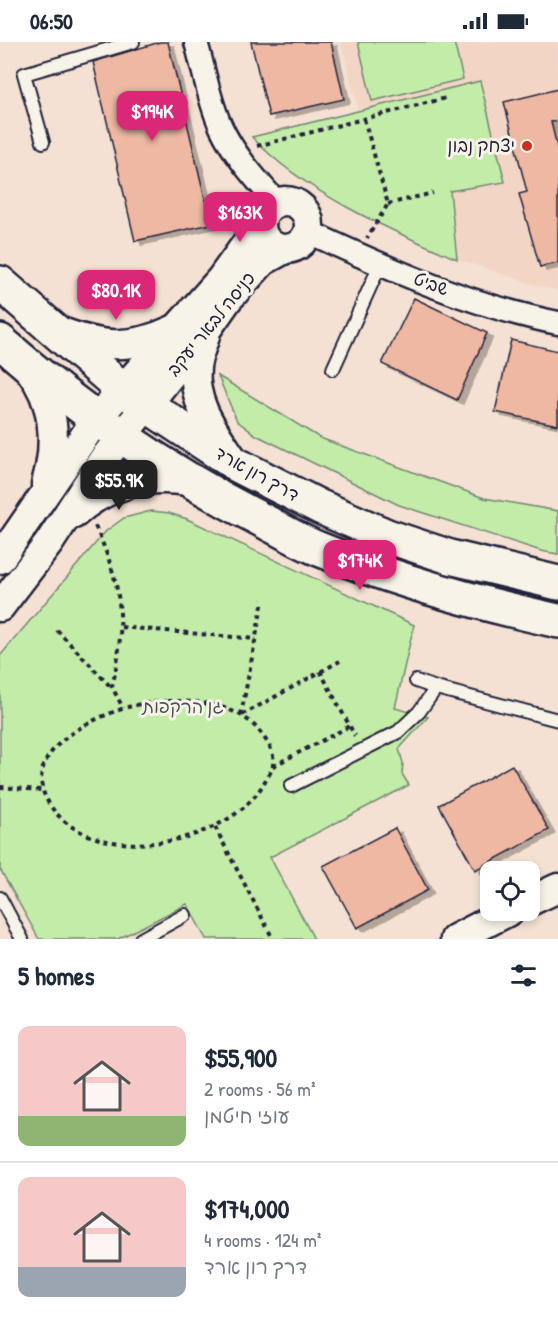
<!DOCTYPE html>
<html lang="en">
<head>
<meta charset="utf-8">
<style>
	body { margin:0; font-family:"Patrick Hand","Playpen Sans Hebrew",sans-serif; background:#f2f2f3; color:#1f2937; height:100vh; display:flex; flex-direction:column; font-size:22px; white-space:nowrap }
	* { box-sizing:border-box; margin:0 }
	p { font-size:20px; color:#747a83 }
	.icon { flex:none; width:33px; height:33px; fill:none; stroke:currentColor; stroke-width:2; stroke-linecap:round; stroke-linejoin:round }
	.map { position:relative; height:897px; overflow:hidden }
	.details { display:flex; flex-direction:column; background:#fff; flex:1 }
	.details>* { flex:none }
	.buttons { position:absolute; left:480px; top:819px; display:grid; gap:12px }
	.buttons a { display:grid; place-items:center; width:60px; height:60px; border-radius:12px; background:#fff; box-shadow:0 3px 9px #0003; font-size:30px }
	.price { position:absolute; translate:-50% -51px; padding:0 14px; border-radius:12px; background:#db2777; color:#fff; font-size:20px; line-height:39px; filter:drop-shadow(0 2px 3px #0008) }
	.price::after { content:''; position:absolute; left:50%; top:36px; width:18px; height:14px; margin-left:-9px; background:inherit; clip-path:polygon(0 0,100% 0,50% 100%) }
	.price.active { background:#222; color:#fff }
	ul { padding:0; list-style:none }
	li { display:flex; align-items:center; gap:18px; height:150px; padding:0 18px }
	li+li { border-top:2px solid #e0e1e3 }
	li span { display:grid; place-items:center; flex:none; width:168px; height:120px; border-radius:12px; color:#555 }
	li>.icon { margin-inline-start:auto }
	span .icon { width:72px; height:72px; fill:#fffc; stroke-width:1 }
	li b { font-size:26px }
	h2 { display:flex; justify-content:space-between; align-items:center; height:72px; padding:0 18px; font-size:26px }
	.status { display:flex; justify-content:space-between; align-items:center; height:42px; padding:0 30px; background:#fff; direction:ltr }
	.status svg { height:16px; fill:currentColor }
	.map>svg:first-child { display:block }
	.built { fill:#f2d5c5 }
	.green { fill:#c3eca8; stroke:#728772; stroke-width:1.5 }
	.building { fill:#eeb8a3; stroke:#22223b; stroke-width:1.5; filter:url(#shadow) }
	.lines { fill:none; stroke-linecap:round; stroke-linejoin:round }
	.service-casing { stroke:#22223b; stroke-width:16 }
	.minor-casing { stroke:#22223b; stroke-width:27 }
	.tertiary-casing { stroke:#22223b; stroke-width:33 }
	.secondary-casing { stroke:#22223b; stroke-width:38 }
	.path { stroke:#22223b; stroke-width:4; stroke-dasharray:4.5 4.5; stroke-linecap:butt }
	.service { stroke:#f7f3e8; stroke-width:12 }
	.minor { stroke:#f7f3e8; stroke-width:22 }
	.tertiary { stroke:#f7f3e8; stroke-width:28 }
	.secondary { stroke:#f7f3e8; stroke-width:33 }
	.poi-dot { fill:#c8321e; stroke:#f7f3e8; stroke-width:2 }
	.labels { text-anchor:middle; stroke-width:6; stroke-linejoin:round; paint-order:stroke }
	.poi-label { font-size:18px; fill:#22223b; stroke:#f7f3e8; text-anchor:end }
	.street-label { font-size:18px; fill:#22223b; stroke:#f7f3e8 }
	.park-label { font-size:18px; fill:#4a5456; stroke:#f7f3e8 }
</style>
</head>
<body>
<div class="status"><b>06:50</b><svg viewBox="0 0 49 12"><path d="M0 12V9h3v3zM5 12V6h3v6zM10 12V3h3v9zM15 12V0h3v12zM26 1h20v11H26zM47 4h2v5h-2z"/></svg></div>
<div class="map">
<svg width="558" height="897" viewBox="0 0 558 897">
	<defs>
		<filter id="shadow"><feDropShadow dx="6" dy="4" stdDeviation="0" flood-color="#0004"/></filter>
	</defs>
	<rect width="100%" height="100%" fill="#f4e1d3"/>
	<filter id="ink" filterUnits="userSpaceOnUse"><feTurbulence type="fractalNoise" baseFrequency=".0167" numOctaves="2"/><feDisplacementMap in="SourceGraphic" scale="12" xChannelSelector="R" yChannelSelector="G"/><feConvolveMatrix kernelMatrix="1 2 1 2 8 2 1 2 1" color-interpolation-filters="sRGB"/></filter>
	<g filter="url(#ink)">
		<path class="built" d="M341,0H558V249L526,240L457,217L450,149L504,140L480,39L358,67Z"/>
		<g class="green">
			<path d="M358,0H454L463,37L372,59Z"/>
			<path d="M480,39L505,140L450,149L457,217C389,188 303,150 252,95Z"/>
			<path d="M218,334L320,396L484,456L558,469V512L541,509L399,463L256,393L237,379Z"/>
			<path d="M151,469L169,471L187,477L414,583L395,666L428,675L399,707L403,721L402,732L409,743L270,815L314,897H206L187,862L118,897H39L0,827V614L106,489L124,476Z"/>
		</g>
		<g class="building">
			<path d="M160,0H168L211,182L135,199L93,20Z"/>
			<path d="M251,0H331L344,57L269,74Z"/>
			<path d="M558,47V79L551,80L558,109V221L540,225L519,152L527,150L504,60Z"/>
			<path d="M414,256L487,291L457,358L382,322Z"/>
			<path d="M511,298L558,309V383L495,370Z"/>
			<path d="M512,723L549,788L475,828L439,763Z"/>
			<path d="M395,786L428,848L357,886L323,824Z"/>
		</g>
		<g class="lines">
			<g class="service-casing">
				<g id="service">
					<path d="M43,100L24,32L133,0"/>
					<path d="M333,327L380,223"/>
					<path d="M416,639L436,646L558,678"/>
					<path d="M291,744L398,690L419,670L436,646"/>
					<path d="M0,856L22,897"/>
					<path d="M141,897L185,873"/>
				</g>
			</g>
			<g class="minor-casing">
				<g id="minor">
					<path d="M196,0C204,28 209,59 221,85C234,113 256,137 276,160"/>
					<path d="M309,190C388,227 472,264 558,281"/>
				</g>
			</g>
			<g class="tertiary-casing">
				<g id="tertiary">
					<circle cx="285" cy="183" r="24"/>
					<path d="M56,288C101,305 128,309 173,288"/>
					<path d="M205,294C202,304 197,315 196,325C192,362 215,390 234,419"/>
					<path d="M29,327C56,362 58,401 46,442"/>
					<path d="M74,472C107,442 149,431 193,440"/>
					<path d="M0,517L97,376L221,237L260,183"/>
					<path d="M0,565L49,501L103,418L207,287L228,257L263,219L283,208"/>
					<path d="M530,859L558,846"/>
					<path d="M455,897L511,868"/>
				</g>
			</g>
			<g class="secondary-casing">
				<g id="secondary">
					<path d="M0,241L122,347L237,423L320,465L387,494L450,515L558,541"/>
					<path d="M0,299C79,369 168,430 262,478C281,488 299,499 319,507C396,539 477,561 558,579"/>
				</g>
			</g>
			<g class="path">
				<path d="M364,77L388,162L367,196"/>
				<path d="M257,104L446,56"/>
				<path d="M388,162L433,151"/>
				<path d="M95,484C122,542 127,582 112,645L123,666"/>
				<path d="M121,585L256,597"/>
				<path d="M57,588L111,645"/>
				<path d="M320,629L355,694"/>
				<path d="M168,659C204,659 244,663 265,697C270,703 275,714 273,722C273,728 268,734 265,739C237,792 150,813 96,796C75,789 57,777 47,758C20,709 94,674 132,664C144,661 156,660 168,659Z"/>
				<path d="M241,673L263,558"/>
				<path d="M242,673L340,619"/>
				<path d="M273,724L350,684"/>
				<path d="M0,745L41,748"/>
				<path d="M215,785L273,897"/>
			</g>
			<use href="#service" class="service"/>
			<use href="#minor" class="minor"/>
			<use href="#tertiary" class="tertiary"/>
			<use href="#secondary" class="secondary"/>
		</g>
	</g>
	<circle class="poi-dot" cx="527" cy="104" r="6"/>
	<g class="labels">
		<g class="poi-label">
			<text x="515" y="110">יצחק נבון</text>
		</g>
		<g class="street-label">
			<text transform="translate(431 242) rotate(20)" y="6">שביט</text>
			<text transform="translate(211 282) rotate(-51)" y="6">כניסה לבאר יעקב</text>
			<text transform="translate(257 432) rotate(29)" y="6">דרך רון ארד</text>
		</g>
		<g class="park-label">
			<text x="183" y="671">גן הרקפות</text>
		</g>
	</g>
</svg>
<div class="buttons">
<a><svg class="icon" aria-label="locate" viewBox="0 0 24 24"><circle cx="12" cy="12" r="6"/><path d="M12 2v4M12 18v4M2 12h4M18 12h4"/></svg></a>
</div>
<b class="price" style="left:152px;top:100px">$194K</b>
<b class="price" style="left:240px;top:201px">$163K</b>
<b class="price" style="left:116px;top:279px">$80.1K</b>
<b class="price active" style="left:119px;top:469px">$55.9K</b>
<b class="price" style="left:360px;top:549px">$174K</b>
</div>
<section class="details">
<h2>5 homes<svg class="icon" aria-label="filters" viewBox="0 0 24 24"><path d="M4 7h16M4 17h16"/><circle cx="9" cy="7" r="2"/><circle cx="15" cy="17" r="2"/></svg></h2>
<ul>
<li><span style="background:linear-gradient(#f6c9c9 75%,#8fb573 0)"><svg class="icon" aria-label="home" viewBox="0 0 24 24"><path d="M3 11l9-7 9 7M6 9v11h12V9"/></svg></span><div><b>$55,900</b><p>2 rooms · 56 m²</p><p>עוזי חיטמן</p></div></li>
<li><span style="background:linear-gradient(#f6c9c9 75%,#9aa5b1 0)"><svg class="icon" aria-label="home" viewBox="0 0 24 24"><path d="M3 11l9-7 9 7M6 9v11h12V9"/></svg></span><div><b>$174,000</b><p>4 rooms · 124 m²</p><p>דרך רון ארד</p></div></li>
</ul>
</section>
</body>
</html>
